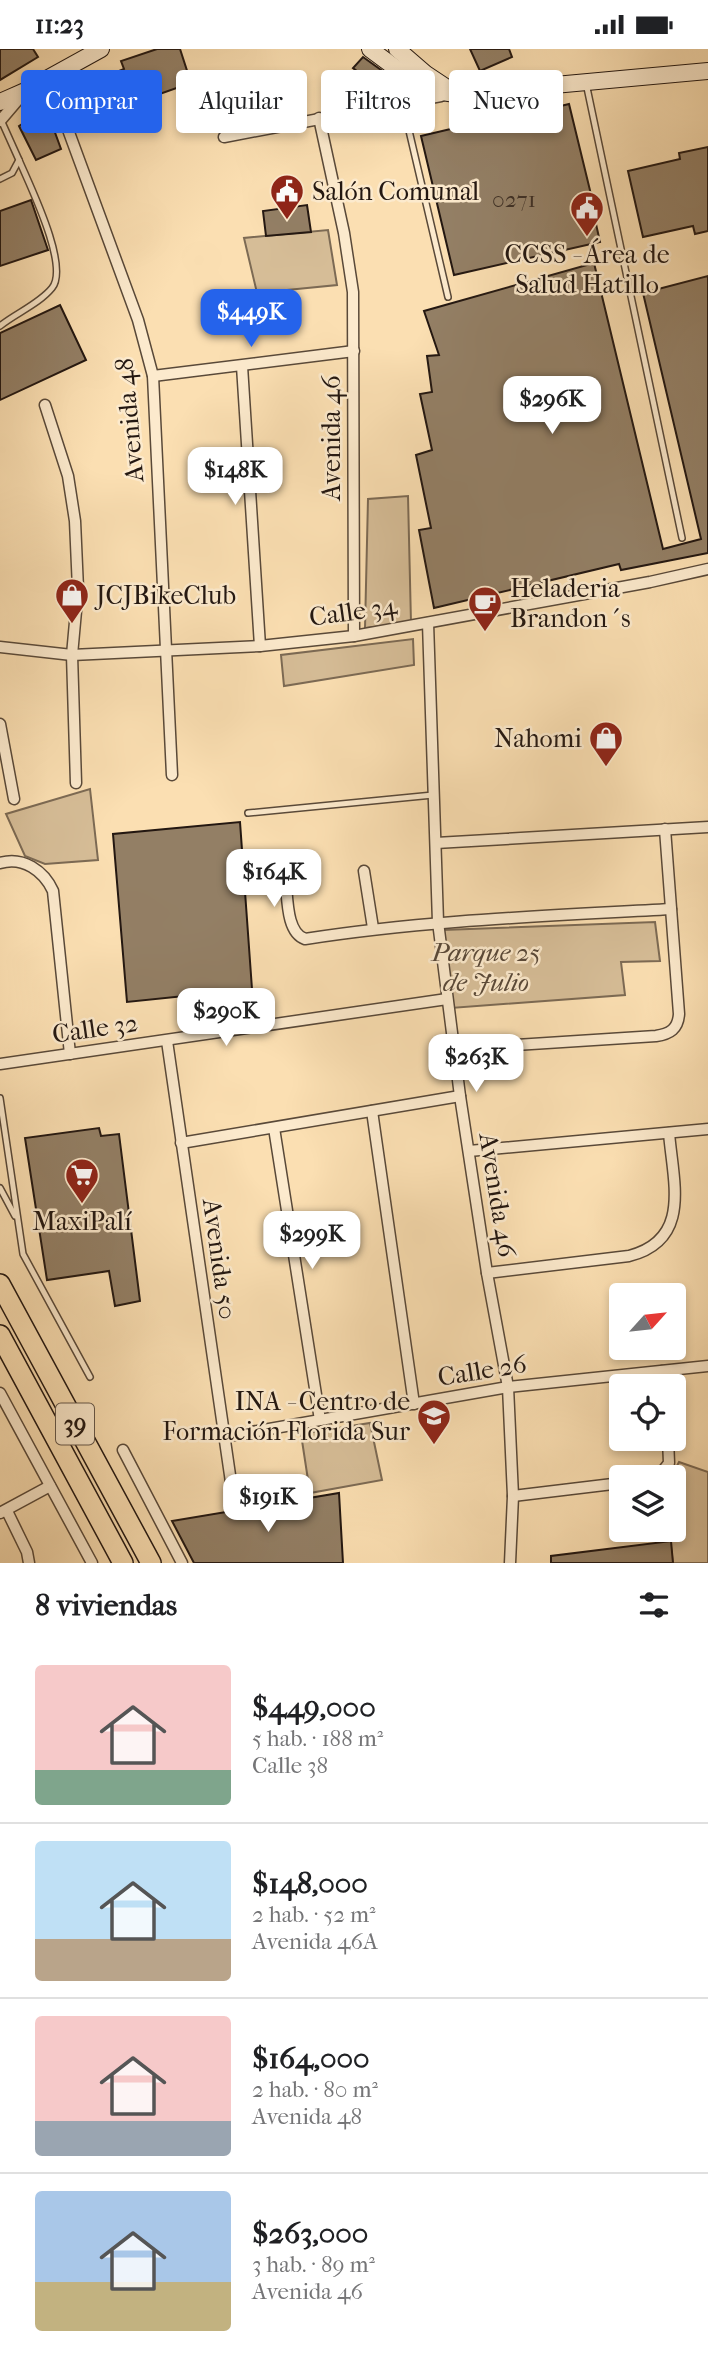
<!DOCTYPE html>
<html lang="es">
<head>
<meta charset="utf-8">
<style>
	body { margin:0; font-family:"IM FELL French Canon",serif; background:#f2f2f2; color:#202124; height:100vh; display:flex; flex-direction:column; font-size:26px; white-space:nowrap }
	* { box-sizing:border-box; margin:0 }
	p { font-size:23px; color:#757577 }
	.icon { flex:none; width:38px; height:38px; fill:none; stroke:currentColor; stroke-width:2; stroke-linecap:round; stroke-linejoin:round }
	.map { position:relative; height:1514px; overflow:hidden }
	.details { display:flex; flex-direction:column; background:#fff; flex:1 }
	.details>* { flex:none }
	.guide { position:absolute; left:21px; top:21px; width:667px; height:63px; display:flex; gap:14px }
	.needle { width:46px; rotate:63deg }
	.tools { position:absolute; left:609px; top:1234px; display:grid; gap:14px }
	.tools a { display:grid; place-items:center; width:77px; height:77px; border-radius:7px; background:#fff; box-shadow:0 4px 10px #0003; font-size:35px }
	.price { position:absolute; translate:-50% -60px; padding:0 16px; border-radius:14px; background:#fff; color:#222; font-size:23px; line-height:46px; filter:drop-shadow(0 2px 4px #0008) }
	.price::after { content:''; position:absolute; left:50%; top:42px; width:21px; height:16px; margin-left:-10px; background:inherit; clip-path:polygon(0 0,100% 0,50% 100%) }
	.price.selected { background:#2563eb; color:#fff }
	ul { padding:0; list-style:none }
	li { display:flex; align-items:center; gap:21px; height:175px; padding:0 35px }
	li+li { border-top:2px solid #e0e0e0 }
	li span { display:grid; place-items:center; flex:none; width:196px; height:140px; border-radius:7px; color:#555 }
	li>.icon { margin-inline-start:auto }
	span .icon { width:84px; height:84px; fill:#fffc; stroke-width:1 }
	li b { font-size:30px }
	h2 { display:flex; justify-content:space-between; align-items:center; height:84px; padding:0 35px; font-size:30px }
	.tag { padding:0 24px; border-radius:7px; background:#fff; box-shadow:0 4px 10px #0003; font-size:24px; line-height:63px }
	.tag.selected { background:#2563eb; color:#fff }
	.status { display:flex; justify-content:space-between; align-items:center; height:49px; padding:0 35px; background:#fff; direction:ltr }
	.status svg { height:19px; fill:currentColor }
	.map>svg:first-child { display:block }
	.green { fill:#d6bd97; stroke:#7c6a54; stroke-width:2 }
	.building { fill:#937f65; stroke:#231711; stroke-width:2 }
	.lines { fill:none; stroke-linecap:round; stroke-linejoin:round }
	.lane-casing { stroke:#594939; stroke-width:8 }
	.street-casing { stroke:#594939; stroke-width:13 }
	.secondary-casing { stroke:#231711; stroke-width:18 }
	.highway-casing { stroke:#231711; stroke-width:22 }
	.lane { stroke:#fceacd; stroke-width:5 }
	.street { stroke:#fceacd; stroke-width:10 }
	.secondary { stroke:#fceacd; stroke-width:16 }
	.highway { stroke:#fbdfb2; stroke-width:19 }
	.labels { text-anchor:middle; stroke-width:5; stroke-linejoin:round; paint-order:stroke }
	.number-label { font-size:23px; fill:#3f3126 }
	.shield { fill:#fceacd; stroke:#645649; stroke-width:2 }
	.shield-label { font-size:24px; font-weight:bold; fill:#231711 }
	.poi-label { font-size:26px; fill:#231711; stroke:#fceacd; text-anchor:start }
	.street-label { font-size:26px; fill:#231711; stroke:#fceacd }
	.park-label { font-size:26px; font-style:italic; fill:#594939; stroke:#fceacd }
</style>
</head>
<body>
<div class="status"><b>11:23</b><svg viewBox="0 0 49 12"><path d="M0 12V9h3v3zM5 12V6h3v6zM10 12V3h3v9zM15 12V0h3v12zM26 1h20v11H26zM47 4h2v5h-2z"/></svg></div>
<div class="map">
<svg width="708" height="1514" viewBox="0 0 708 1514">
	<rect width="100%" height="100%" fill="#fbdfb2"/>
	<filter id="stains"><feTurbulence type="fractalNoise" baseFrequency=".00286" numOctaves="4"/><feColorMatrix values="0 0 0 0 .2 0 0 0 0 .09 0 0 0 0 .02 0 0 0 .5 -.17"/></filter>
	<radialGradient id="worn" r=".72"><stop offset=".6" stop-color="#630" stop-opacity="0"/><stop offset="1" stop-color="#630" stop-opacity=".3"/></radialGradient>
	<g class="green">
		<path d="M328,181L337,236L257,244L244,189Z"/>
		<path d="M408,447L411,574L365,579L368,450Z"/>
		<path d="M413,590L414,616L284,637L281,606Z"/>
		<path d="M90,740L98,811L45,815L25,807L6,765Z"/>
		<path d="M655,873L660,912L621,913L625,946L451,959L443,881Z"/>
		<path d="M370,1374L382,1431L310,1444L301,1385Z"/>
		<path d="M679,1413L708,1423V1514H673L669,1481L674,1480V1428H671Z"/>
	</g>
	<g class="building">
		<path d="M0,0H33L38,8L0,31Z"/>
		<path d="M157,0H180L191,34L137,53L140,64L122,73L104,28L124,20L121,12Z"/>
		<path d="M470,0H509L512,8L480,22Z"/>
		<path d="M363,8L388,26L387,36L354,43L351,30L362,26L353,19Z"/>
		<path d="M504,55L507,70L569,55L596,166H594L600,193L454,226L421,87L476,74L473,62Z"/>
		<path d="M46,59L61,100L36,111L19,77Z"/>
		<path d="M708,98V182L695,185L693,177L643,188L628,122L680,110L679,104Z"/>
		<path d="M31,151L48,201L0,217V162Z"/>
		<path d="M307,156L311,183L266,187L263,162Z"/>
		<path d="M594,214L663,500L701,490L643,244L708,227V504L621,521L619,515L434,559L419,481L431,479L416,406L432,401L420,345L432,343L427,307L439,306L424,262Z"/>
		<path d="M60,256L86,311L0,351V284Z"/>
		<path d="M240,773L252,940L127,953L113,785Z"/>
		<path d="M99,1079L101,1087L119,1085L140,1252L115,1257L109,1222L47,1231L25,1089Z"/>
		<path d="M339,1444L343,1514H194L172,1472Z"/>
		<path d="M671,1492L673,1514H551V1507Z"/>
	</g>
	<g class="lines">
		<g class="lane-casing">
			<g id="lane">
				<path d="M586,34L682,489"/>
				<path d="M403,56L448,248"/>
				<path d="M0,130L12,124L19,111L1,71"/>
				<path d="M0,277C16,264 39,255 52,239C70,217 29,135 19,111"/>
				<path d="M248,764L433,746"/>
				<path d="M0,1049L23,1205L90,1328"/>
				<path d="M0,1139L15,1167"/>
			</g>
		</g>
		<g class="street-casing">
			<g id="street">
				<path d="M49,29L138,271L153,327L172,726"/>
				<path d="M319,69L344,184L353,243L354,587"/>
				<path d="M0,72L23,45"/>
				<path d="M224,88L441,47"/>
				<path d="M242,317L260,597"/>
				<path d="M153,327L354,302"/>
				<path d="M45,356L68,427L75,472L78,540L72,606L76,734"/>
				<path d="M428,574L438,873L460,1047L487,1224L508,1338L513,1447L510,1514"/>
				<path d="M0,598L72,606L260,597L354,587L650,533L708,520"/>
				<path d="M0,675L14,750"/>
				<path d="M436,794L708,778"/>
				<path d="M0,814C23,807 44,822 53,842L70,1005"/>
				<path d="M364,822L373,879"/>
				<path d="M285,827C288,845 285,883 305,890C427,871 549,867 671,860"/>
				<path d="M167,992L231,1433"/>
				<path d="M454,1000L656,987C670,985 678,980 679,965L665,780"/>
				<path d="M0,1015L447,950"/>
				<path d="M372,1062L414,1355"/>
				<path d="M274,1079L320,1371"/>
				<path d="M181,1094L460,1047"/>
				<path d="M469,1102L708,1080"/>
				<path d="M487,1224L629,1207C692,1191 673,1133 669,1084"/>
				<path d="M662,1322L663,1337"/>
				<path d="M0,1344L92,1514"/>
				<path d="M223,1388L508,1338L708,1317"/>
				<path d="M123,1401L182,1514"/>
				<path d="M658,1428L669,1414L668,1390"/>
				<path d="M513,1447L621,1434"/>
				<path d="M7,1462L27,1503L29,1514"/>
				<path d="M0,1464L50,1437"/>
			</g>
		</g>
		<g class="secondary-casing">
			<g id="secondary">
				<path d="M370,0L424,40L455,45L708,22"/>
				<path d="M397,0L426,25L453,43"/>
				<path d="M0,53L25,42L101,0"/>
			</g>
		</g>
		<g class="highway-casing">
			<g id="highway">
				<path d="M0,1235L151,1514"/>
				<path d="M0,1286L123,1514"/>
			</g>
		</g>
		<use href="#lane" class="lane"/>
		<use href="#street" class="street"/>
		<use href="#secondary" class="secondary"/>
		<use href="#highway" class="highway"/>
	</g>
	<defs>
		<g id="civic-pin" transform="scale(1.75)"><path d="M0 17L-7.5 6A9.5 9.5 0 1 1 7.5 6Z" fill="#8f2418" stroke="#fceacd"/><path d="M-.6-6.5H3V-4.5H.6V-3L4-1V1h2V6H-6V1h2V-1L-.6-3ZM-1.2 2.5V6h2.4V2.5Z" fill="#fff"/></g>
		<g id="shop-pin" transform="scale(1.75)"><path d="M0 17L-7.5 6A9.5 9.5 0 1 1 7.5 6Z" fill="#8f2418" stroke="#fceacd"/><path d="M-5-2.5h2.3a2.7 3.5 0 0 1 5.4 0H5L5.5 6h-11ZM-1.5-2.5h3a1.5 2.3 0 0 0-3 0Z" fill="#fff"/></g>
		<g id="cafe-pin" transform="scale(1.75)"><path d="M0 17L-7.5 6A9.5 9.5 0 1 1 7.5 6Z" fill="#8f2418" stroke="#fceacd"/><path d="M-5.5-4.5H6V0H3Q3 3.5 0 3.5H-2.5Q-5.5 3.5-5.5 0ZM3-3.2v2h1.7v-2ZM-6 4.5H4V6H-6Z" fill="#fff"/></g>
		<g id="supermarket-pin" transform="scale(1.75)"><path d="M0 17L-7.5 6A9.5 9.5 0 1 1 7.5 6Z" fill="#8f2418" stroke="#fceacd"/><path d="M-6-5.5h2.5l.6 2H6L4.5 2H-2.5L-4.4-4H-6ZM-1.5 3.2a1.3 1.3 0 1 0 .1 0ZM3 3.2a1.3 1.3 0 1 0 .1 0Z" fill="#fff"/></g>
		<g id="university-pin" transform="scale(1.75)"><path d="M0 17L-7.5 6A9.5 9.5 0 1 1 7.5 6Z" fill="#8f2418" stroke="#fceacd"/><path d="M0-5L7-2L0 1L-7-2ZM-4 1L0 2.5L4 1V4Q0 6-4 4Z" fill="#fff"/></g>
	</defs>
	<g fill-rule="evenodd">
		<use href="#civic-pin" x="287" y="142"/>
		<use href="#civic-pin" x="587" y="159"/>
		<use href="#shop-pin" x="72" y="546"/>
		<use href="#cafe-pin" x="485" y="554"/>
		<use href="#shop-pin" x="606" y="689"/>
		<use href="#supermarket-pin" x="82" y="1126"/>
		<use href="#university-pin" x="434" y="1367"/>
	</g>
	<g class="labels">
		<g class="number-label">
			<text x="514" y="158">0271</text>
		</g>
		<rect class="shield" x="56" y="1354.5" width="38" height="41" rx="5"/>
		<g class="shield-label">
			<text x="75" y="1383">39</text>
		</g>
		<g class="poi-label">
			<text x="312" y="151">Salón Comunal</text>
			<text x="587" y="214" text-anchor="middle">CCSS - Área de<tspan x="587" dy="30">Salud Hatillo</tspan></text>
			<text x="510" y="548">Heladeria<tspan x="510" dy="30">Brandon´s</tspan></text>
			<text x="96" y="555">JCJBikeClub</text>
			<text x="582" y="698" text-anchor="end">Nahomi</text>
			<text x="82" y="1181" text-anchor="middle">MaxiPalí</text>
			<text x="410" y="1361" text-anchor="end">INA - Centro de<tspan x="410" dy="30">Formación Florida Sur</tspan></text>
		</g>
		<g class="street-label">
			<text transform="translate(129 371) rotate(-95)" y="9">Avenida 48</text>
			<text transform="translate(331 389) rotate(-90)" y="9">Avenida 46</text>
			<text transform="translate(353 562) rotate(-8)" y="9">Calle 34</text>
			<text transform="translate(95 979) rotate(-8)" y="9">Calle 32</text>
			<text transform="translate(498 1146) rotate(81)" y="9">Avenida 46</text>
			<text transform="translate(220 1210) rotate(82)" y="9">Avenida 50</text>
			<text transform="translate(482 1321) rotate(-9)" y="9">Calle 26</text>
		</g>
		<g class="park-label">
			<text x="486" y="912">Parque 25<tspan x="486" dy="30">de Julio</tspan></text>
		</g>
	</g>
	<rect width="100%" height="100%" filter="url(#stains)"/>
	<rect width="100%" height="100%" fill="url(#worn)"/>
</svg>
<div class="tools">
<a><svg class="needle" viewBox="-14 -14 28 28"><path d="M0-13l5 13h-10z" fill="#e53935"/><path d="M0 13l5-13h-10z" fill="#757577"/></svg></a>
<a><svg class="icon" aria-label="locate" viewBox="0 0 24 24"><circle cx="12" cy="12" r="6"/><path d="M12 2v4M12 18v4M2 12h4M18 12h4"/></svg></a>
<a><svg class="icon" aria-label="layers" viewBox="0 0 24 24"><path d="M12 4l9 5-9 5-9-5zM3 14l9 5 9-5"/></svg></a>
</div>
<b class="price selected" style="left:251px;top:300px">$449K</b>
<b class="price" style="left:552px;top:387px">$296K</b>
<b class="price" style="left:235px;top:458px">$148K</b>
<b class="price" style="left:274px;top:860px">$164K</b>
<b class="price" style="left:226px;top:999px">$290K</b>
<b class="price" style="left:476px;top:1045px">$263K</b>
<b class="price" style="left:312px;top:1222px">$299K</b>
<b class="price" style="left:268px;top:1485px">$191K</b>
<div class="guide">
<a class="tag selected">Comprar</a>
<a class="tag">Alquilar</a>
<a class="tag">Filtros</a>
<a class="tag">Nuevo</a>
</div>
</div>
<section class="details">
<h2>8 viviendas<svg class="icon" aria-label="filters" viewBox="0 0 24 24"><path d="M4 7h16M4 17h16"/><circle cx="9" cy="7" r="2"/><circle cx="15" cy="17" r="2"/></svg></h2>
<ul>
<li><span style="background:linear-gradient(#f6c9c9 75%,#7fa58c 0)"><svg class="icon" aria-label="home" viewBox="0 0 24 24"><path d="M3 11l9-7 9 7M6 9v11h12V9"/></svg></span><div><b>$449,000</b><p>5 hab. · 188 m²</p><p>Calle 38</p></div></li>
<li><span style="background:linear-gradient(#bfe0f5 70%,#b9a48a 0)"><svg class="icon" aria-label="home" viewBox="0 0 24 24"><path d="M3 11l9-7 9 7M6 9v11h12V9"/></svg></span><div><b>$148,000</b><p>2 hab. · 52 m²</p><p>Avenida 46A</p></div></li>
<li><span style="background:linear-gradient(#f6c9c9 75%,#9aa5b1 0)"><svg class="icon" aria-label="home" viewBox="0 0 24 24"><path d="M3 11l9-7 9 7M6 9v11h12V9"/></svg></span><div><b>$164,000</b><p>2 hab. · 80 m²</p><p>Avenida 48</p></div></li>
<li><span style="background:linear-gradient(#a9c7e8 65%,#c2b280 0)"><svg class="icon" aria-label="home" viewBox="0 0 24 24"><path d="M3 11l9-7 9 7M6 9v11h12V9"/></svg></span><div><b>$263,000</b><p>3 hab. · 89 m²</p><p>Avenida 46</p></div></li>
</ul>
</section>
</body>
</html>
